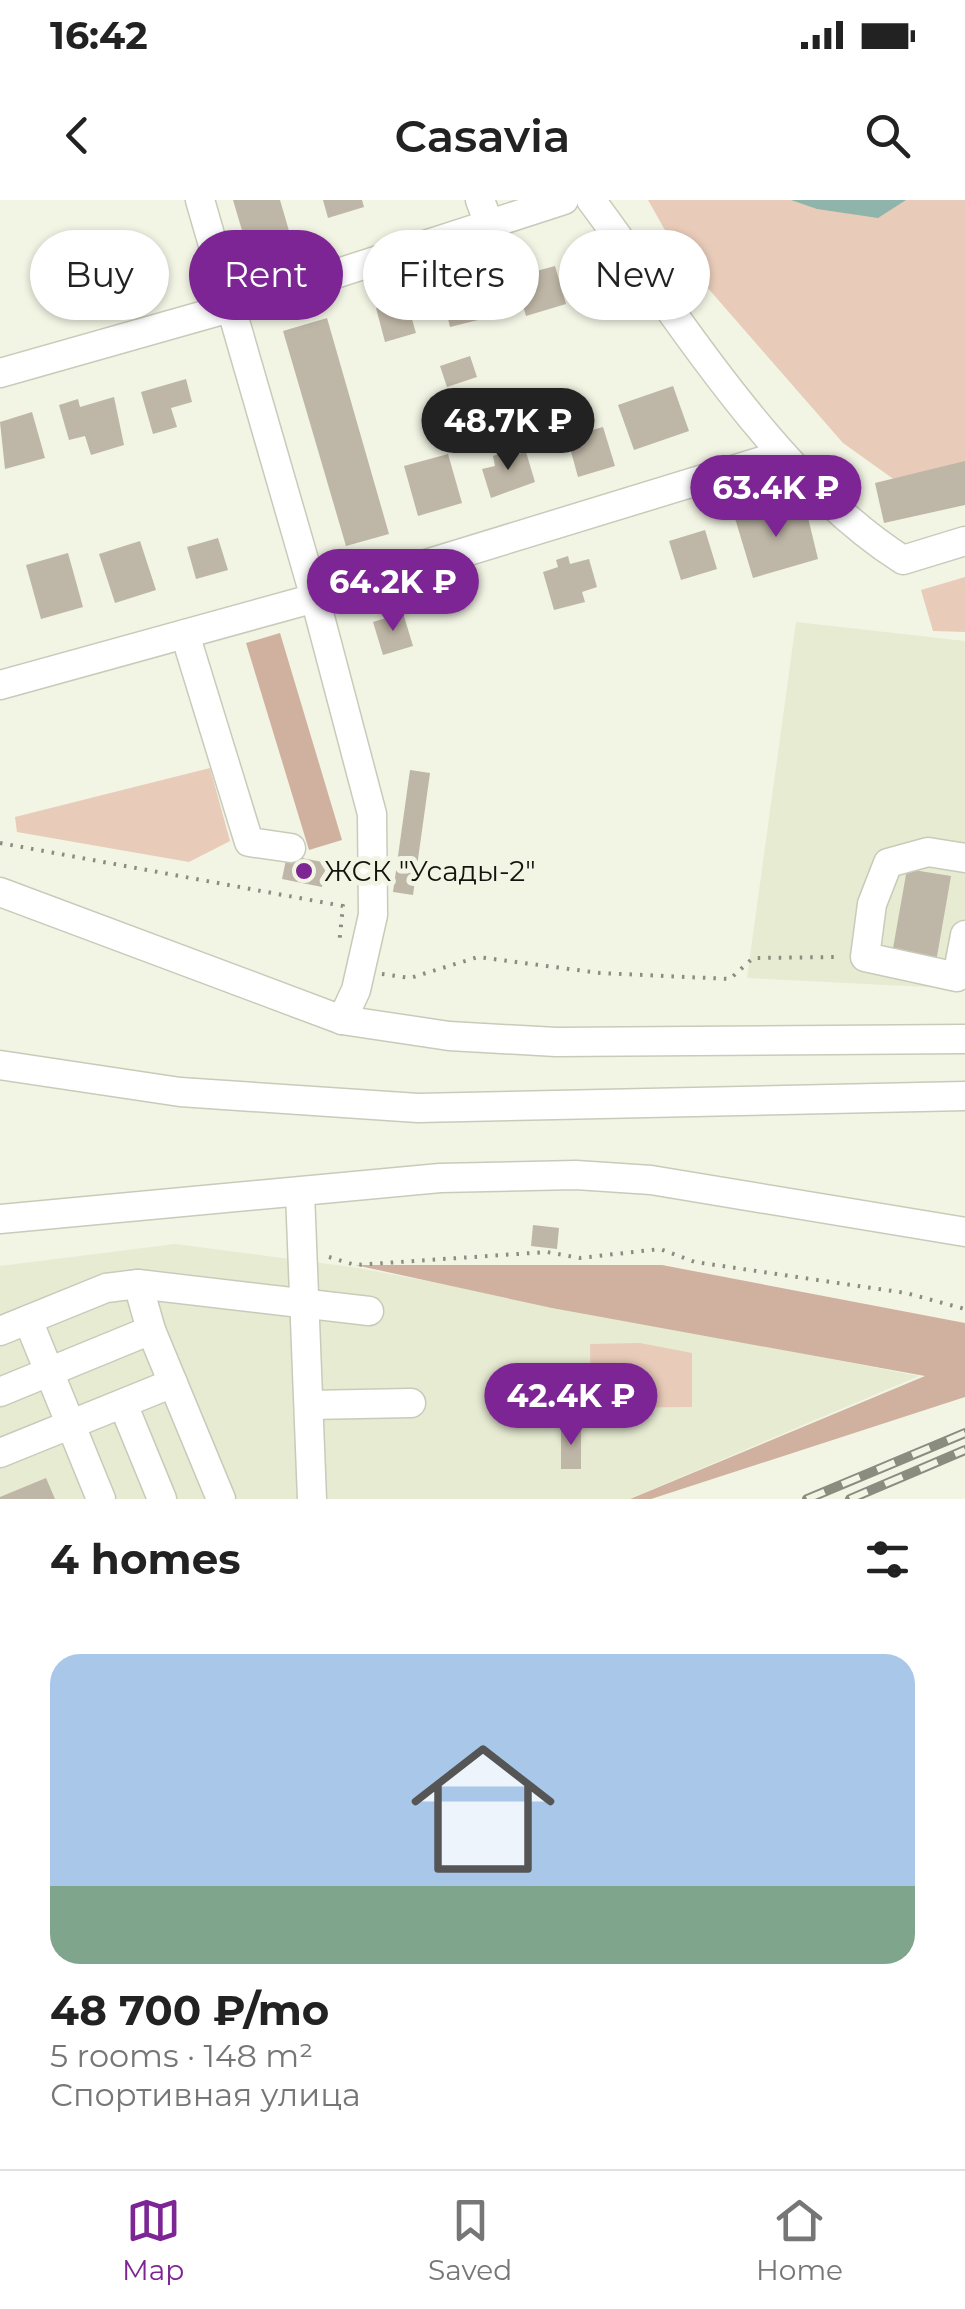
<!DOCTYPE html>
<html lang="en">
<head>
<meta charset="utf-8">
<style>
	body { margin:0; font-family:Montserrat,sans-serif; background:#f6f6f6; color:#222; height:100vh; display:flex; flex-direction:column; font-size:38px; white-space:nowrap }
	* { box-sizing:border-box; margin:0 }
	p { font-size:32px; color:#767676 }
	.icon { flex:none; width:55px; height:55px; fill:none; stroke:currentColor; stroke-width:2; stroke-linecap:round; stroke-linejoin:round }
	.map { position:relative; height:1299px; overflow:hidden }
	.details { display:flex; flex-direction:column; background:#fff; flex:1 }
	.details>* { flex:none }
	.hud { position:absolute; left:30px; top:30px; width:905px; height:90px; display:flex; gap:20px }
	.price { position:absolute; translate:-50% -85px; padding:0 22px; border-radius:35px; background:#7d2594; color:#fff; font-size:32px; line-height:65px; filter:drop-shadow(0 2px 5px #0008) }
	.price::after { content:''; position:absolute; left:50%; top:60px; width:30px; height:22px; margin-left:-15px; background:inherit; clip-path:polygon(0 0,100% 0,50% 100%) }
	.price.active { background:#222; color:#fff }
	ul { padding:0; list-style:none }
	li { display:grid; align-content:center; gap:20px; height:530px; padding:0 50px }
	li+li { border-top:2px solid #e0e0e0 }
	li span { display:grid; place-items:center; height:310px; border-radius:30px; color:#555 }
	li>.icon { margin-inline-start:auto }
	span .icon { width:180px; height:180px; fill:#fffc; stroke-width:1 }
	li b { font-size:42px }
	h2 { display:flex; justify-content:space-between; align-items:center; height:120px; padding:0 50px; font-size:42px }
	.chip { padding:0 35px; border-radius:45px; background:#fff; box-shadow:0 2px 8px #0004; font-size:35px; line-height:90px }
	.chip.active { background:#7d2594; color:#fff }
	.status { display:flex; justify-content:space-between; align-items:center; height:70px; padding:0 50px; background:#fff; direction:ltr }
	.status svg { height:28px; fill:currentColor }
	header { display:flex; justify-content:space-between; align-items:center; height:130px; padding:0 50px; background:#fff; font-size:45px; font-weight:600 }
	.dock { display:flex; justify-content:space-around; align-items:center; height:140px; border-top:2px solid #e0e0e0; background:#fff; font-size:28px; color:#767676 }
	.dock a { display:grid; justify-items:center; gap:5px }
	.dock .active { color:#7d2594 }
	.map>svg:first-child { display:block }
	.built { fill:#e7ebd2 }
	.green { fill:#e9cbb9 }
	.forest { fill:#d0b19f }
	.water { fill:#8fb5ab }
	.building { fill:#beb6a6 }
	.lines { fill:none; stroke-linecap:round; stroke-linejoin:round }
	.minor-casing { stroke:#c8cbba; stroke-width:31 }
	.path { stroke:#8a8c80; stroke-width:4; stroke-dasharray:2.5 8; stroke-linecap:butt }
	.minor { stroke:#fff; stroke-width:28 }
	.rail-casing { stroke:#8a8c80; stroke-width:10 }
	.rail { stroke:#f2f5e4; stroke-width:6; stroke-dasharray:19; stroke-linecap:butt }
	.poi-dot { fill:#7d2594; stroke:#f2f5e4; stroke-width:4 }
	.labels { text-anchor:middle; stroke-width:10; stroke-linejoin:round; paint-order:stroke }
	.poi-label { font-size:28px; fill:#13140e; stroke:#f2f5e4; text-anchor:start }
</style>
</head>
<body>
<div class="status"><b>16:42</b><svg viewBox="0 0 49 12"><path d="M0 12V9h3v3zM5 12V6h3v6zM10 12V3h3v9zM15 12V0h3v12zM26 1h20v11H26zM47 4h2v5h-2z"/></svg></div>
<header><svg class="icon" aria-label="back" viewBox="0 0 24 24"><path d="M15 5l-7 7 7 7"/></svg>Casavia<svg class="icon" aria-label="search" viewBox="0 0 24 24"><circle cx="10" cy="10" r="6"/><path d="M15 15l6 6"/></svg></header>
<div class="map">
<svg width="965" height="1299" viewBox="0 0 965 1299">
	<rect width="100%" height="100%" fill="#f2f5e4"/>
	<g class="built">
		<path d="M796,422L965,441V789L747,778Z"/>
		<path d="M175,1044L359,1068L919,1176L629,1299H0V1066Z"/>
	</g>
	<g class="green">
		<path d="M648,0H965V265L899,283L843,243L679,55Z"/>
		<path d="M965,377V432L933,431L921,390Z"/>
		<path d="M210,568L230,641L189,662L17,632L15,617Z"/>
		<path d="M640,1143L692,1153V1207L591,1208L590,1144Z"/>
	</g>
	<g class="forest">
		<path d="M280,433L342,640L309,650L246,443Z"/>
		<path d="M355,1065H662L965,1123V1197L651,1299H630L925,1176L552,1108Z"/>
	</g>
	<path class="water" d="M791,0H906L878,18L817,9Z"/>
	<g class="building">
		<path d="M233,0H280L292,41L249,54Z"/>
		<path d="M323,0H362L364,7L328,18Z"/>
		<path d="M92,42L95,52L128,42L139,79L105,89L108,96L84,103L68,49Z"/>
		<path d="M526,64L529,73L555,66L566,104L526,116L521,99L515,101L505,71Z"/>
		<path d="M462,82L464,88L473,86L484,113L482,119L450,127L442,94Z"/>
		<path d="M406,99L416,133L385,142L376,108Z"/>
		<path d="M327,118L389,334L346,346L283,131Z"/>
		<path d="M470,156L477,177L447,187L440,166Z"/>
		<path d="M186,179L192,202L171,208L177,227L153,234L141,192Z"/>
		<path d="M673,186L689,231L634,250L618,205Z"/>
		<path d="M114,197L124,245L91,255L85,236L69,240L59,205L78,199L80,207Z"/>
		<path d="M32,212L45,258L5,269L0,222Z"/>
		<path d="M603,227L615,266L578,277L567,237Z"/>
		<path d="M509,250L511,256L526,252L535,282L491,298L482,269L495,266L493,256Z"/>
		<path d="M448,254L462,303L418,316L404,266Z"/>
		<path d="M965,261V305L884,323L875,283Z"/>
		<path d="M759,305L767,318L805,305L818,359L753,378L734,315Z"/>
		<path d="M705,330L717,369L681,380L669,341Z"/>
		<path d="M218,338L228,370L196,379L187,347Z"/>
		<path d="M140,341L156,390L115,403L99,354Z"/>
		<path d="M68,353L83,407L41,419L26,365Z"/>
		<path d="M568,356L570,364L589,359L597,387L582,392L585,402L554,410L543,372L558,367L556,360Z"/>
		<path d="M403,413L413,446L383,455L373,422Z"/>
		<path d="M410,570L430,573L413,695L393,692Z"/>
		<path d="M287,655L327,663L322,687L282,679Z"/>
		<path d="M907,669L951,676L936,762L892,754Z"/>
		<path d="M533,1025L559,1028L557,1049L531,1046Z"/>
		<rect x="561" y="1227" width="20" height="42"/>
		<path d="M46,1278L55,1299H0V1297Z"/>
	</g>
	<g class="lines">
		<g class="minor-casing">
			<g id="minor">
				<path d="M200,0L315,398L372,614L373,715L356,790L342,820"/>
				<path d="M480,0L489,24"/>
				<path d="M591,0C680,119 777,280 903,360L965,341"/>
				<path d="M0,173L233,107L564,0"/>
				<path d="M185,434L249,642L291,648"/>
				<path d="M0,485L315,398L782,255"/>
				<path d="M965,658L928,652L888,663L872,704L865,757L957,777L965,735"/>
				<path d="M0,692L342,820L449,836L556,842L965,839"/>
				<path d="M0,865L180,892L418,908L965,896"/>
				<path d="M300,993L312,1299"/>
				<path d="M0,1019L440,978L576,975L651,980L965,1032"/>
				<path d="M138,1084L151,1130L221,1299"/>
				<path d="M28,1120L101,1299"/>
				<path d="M0,1131L106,1088L138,1084L369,1111"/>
				<path d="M0,1192L151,1130"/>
				<path d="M123,1204L162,1299"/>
				<path d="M309,1205L411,1203"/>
				<path d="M0,1253L173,1183"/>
			</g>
		</g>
		<g class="path">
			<path d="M0,643L343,706L339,745"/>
			<path d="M382,774L410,778L478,757L600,773L730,779L753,758L840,757"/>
			<path d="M329,1057L355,1065L547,1052L580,1058L660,1049L695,1062L906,1093L965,1109"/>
		</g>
		<use href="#minor" class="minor"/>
		<g class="rail-casing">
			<g id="rail">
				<path d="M807,1299L965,1233"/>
				<path d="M850,1299L965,1250"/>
			</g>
		</g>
		<use href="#rail" class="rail"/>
	</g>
	<circle class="poi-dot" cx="304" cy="671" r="10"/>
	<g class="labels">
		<g class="poi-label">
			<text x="324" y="681">ЖСК "Усады-2"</text>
		</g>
	</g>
</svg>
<b class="price active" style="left:508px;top:273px">48.7K ₽</b>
<b class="price" style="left:776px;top:340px">63.4K ₽</b>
<b class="price" style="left:393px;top:434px">64.2K ₽</b>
<b class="price" style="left:571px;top:1248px">42.4K ₽</b>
<div class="hud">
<a class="chip">Buy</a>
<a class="chip active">Rent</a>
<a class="chip">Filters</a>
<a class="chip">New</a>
</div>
</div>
<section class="details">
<h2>4 homes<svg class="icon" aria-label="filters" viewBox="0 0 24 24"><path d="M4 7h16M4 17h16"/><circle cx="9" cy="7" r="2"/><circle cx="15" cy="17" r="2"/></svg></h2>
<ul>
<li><span style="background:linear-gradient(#a9c7e8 75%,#7fa58c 0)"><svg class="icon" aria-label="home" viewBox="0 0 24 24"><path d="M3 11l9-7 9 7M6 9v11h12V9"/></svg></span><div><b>48 700 ₽/mo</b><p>5 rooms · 148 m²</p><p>Спортивная улица</p></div></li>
</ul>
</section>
<nav class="dock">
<a class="active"><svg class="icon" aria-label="map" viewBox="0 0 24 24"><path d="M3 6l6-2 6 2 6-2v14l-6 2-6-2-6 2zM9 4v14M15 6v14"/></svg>Map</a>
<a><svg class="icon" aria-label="saved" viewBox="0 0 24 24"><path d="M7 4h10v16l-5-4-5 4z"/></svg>Saved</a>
<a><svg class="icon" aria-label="home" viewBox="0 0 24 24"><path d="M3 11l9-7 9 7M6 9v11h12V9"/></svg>Home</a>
</nav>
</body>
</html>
